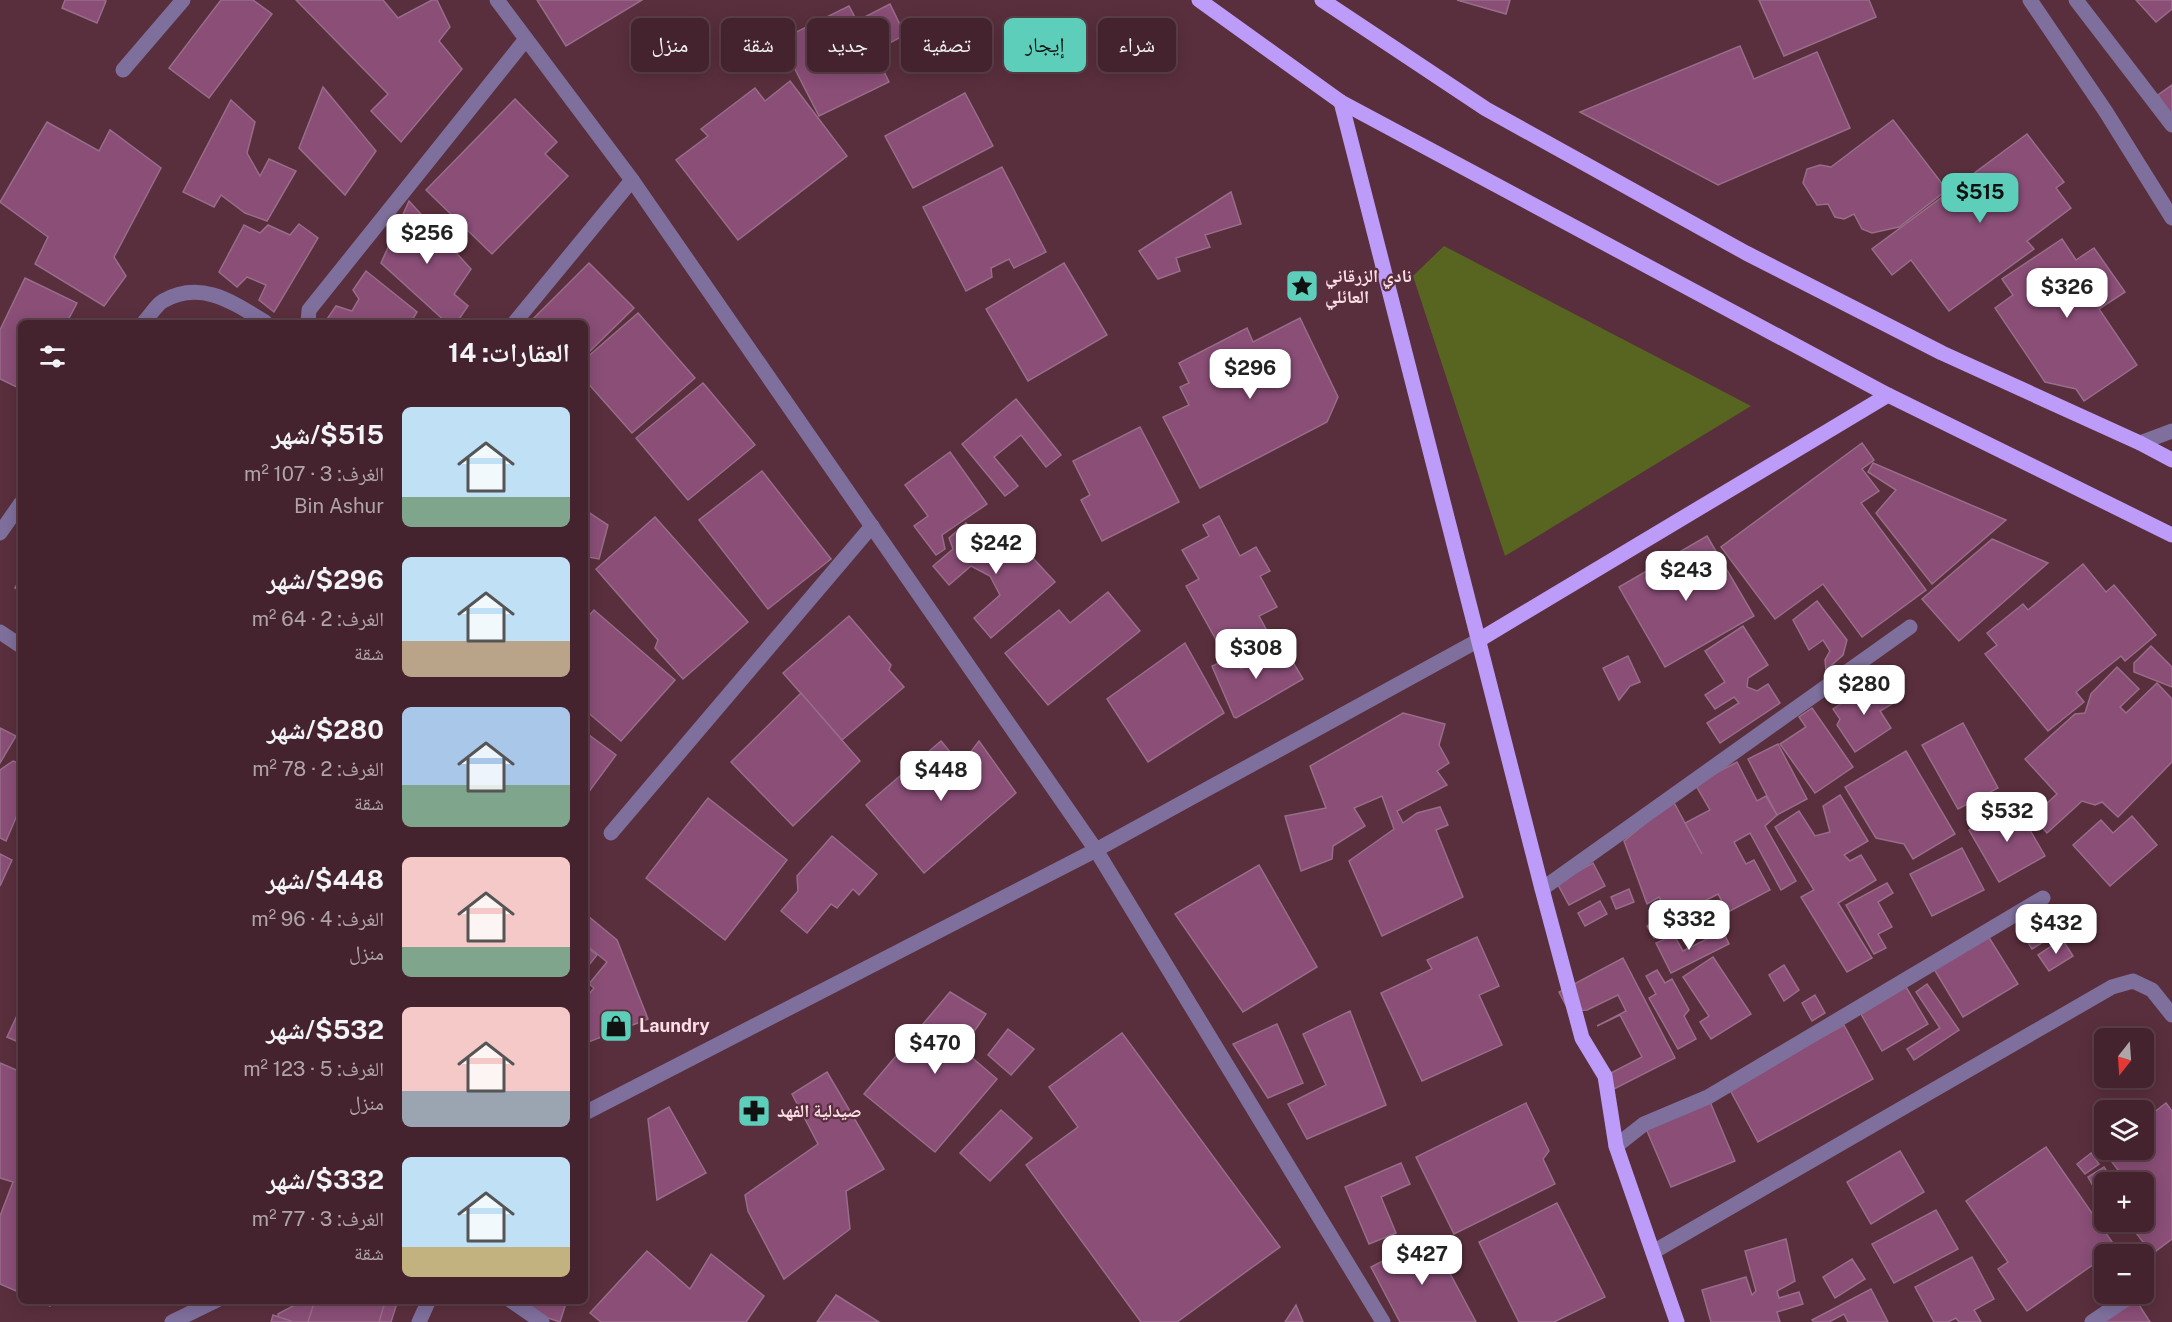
<!DOCTYPE html>
<html lang="ar">
<head>
<meta charset="utf-8">
<style>
	body { margin:0; font-family:"Public Sans","Noto Naskh Arabic",sans-serif; background:#4e2f3a; color:#f1f3f6; direction:rtl; height:100vh; display:flex; flex-direction:column; font-size:22px; white-space:nowrap }
	* { box-sizing:border-box; margin:0 }
	p { font-size:20px; color:#afa4aa }
	.icon { flex:none; width:33px; height:33px; fill:none; stroke:currentColor; stroke-width:2; stroke-linecap:round; stroke-linejoin:round }
	.map { position:relative; flex:1; overflow:hidden; direction:ltr }
	.panel { position:absolute; left:18px; top:320px; width:570px; height:984px; display:flex; flex-direction:column; background:#44232e; border-radius:9px; box-shadow:0 3px 15px #0003,0 0 0 2px #5c404a; direction:rtl }
	.panel>* { flex:none }
	.hud { position:absolute; left:606px; top:18px; width:570px; height:54px; direction:rtl; display:flex; gap:12px }
	.needle { width:39px; rotate:197deg }
	.tools { position:absolute; left:2094px; top:1028px; display:grid; gap:12px }
	.tools a { display:grid; place-items:center; width:60px; height:60px; border-radius:9px; background:#44232e; box-shadow:0 3px 15px #0003,0 0 0 2px #5c404a; font-size:30px }
	.price { position:absolute; translate:-50% -51px; padding:0 14px; border-radius:12px; background:#fff; color:#222; font-size:20px; line-height:39px; filter:drop-shadow(0 2px 3px #0008) }
	.price::after { content:''; position:absolute; left:50%; top:36px; width:18px; height:14px; margin-left:-9px; background:inherit; clip-path:polygon(0 0,100% 0,50% 100%) }
	.price.on { background:#5cceba; color:#111 }
	ul { padding:0; list-style:none }
	li { display:flex; align-items:center; gap:18px; height:150px; padding:0 18px }
	li span { display:grid; place-items:center; flex:none; width:168px; height:120px; border-radius:9px; color:#555 }
	li>.icon { margin-inline-start:auto }
	span .icon { width:72px; height:72px; fill:#fffc; stroke-width:1 }
	li b { font-size:26px }
	h2 { display:flex; justify-content:space-between; align-items:center; height:72px; padding:0 18px; font-size:26px }
	.chip { padding:0 21px; border-radius:9px; background:#44232e; box-shadow:0 3px 15px #0003,0 0 0 2px #5c404a; font-size:21px; line-height:54px }
	.chip.on { background:#5cceba; color:#111 }
	.map>svg:first-child { display:block }
	.green { fill:#586520 }
	.building { fill:#8a4e77; stroke:#976d89; stroke-width:1.5 }
	.lines { fill:none; stroke-linecap:round; stroke-linejoin:round }
	.minor { stroke:#7e6f9c; stroke-width:15 }
	.major { stroke:#bd9cf9; stroke-width:15 }
	.labels { text-anchor:middle; stroke-width:4.5; stroke-linejoin:round; paint-order:stroke }
	.poi-label { font-size:18px; font-weight:bold; fill:#fbdee6; stroke:#5a2f3d; text-anchor:start }
</style>
</head>
<body>
<div class="map">
<svg width="2172" height="1322" viewBox="0 0 2172 1322">
	<rect width="100%" height="100%" fill="#5a2f3d"/>
	<path class="green" d="M1444,246L1751,406L1505,556L1413,276Z"/>
	<g class="building">
		<path d="M65,0H104L106,1L97,23L62,8Z"/>
		<path d="M221,0H253L272,14L209,98L169,68Z"/>
		<path d="M296,0H383L398,18L432,0H437L450,27L439,41L462,69L401,142L371,111L388,94Z"/>
		<path d="M537,0H642L566,46Z"/>
		<path d="M1457,0H1510L1506,14Z"/>
		<path d="M1759,0H1869L1876,17L1784,56Z"/>
		<path d="M2136,0H2172V9L2156,22Z"/>
		<path d="M890,4L905,35L874,51L889,82L819,116L780,40L849,6L857,21Z"/>
		<path d="M1740,46L1754,79L1817,52L1850,128L1718,185L1580,112Z"/>
		<path d="M790,81L847,156L738,240L676,160L708,136L701,129L755,88L765,101Z"/>
		<path d="M2172,85V117L2158,95Z"/>
		<path d="M323,87L376,151L345,195L299,148Z"/>
		<path d="M965,93L993,146L913,188L885,136Z"/>
		<path d="M515,99L557,142L545,154L568,176L492,254L426,190Z"/>
		<path d="M231,100L255,122L247,153L260,176L269,159L296,171L267,221L245,213L221,195L214,207L183,192Z"/>
		<path d="M1893,120L1947,190L1899,227L1872,233L1862,229L1854,214L1844,219L1835,217L1828,204L1817,205L1803,183L1807,169L1820,165L1831,167Z"/>
		<path d="M47,122L99,151L110,130L161,168L114,257L126,276L104,306L35,264L48,237L0,202Z"/>
		<path d="M2027,134L2064,182L2056,188L2071,208L2027,241L2034,249L1949,311L1911,260L1892,275L1872,249Z"/>
		<path d="M1002,167L1046,252L1014,268L1009,259L991,268L992,277L966,291L923,207Z"/>
		<path d="M1231,192L1241,224L1205,235L1210,247L1176,258L1180,271L1158,279L1139,251Z"/>
		<path d="M409,201L471,269L454,294L468,306L457,322H446L381,263Z"/>
		<path d="M299,224L318,238L274,312L259,300L266,285L247,277L237,287L219,272L244,225L260,233L268,225L290,235Z"/>
		<path d="M2062,239L2076,260L2094,248L2125,292L2099,309L2137,365L2084,401L2076,389L2045,382L1995,308L2013,295L2002,279Z"/>
		<path d="M589,263L634,308L585,356V322H530Z"/>
		<path d="M1064,263L1107,335L1028,381L986,309Z"/>
		<path d="M366,271L417,312L411,322H325L336,306L352,311L359,299L353,290Z"/>
		<path d="M25,278L77,303L67,322H21V389L0,379V330Z"/>
		<path d="M638,313L695,378L632,433L585,380V359Z"/>
		<path d="M1300,318L1338,397L1327,422L1200,488L1163,417L1189,405L1180,387L1189,383L1179,363L1247,328L1253,342Z"/>
		<path d="M703,383L755,445L688,500L636,438Z"/>
		<path d="M1016,399L1061,455L1046,467L1021,435L994,457L1018,486L1005,496L962,444Z"/>
		<path d="M1140,427L1179,502L1102,541L1081,500L1090,495L1073,461Z"/>
		<path d="M1862,443L1874,460L1862,469L1879,491L1861,503L1926,590L1862,637L1823,584L1775,619L1721,547Z"/>
		<path d="M950,452L987,504L942,535L945,549L936,555L914,526L928,516L905,485Z"/>
		<path d="M1873,463L2006,520L1932,584L1876,513L1896,490L1868,472Z"/>
		<path d="M762,471L831,559L768,609L699,520Z"/>
		<path d="M585,510L608,525L599,559L588,557L585,562Z"/>
		<path d="M1219,516L1240,556L1256,547L1270,571L1260,576L1277,607L1259,616L1266,629L1223,652L1186,586L1199,579L1182,550L1209,536L1203,525Z"/>
		<path d="M655,517L748,622L683,679L655,648L658,640L596,569Z"/>
		<path d="M966,523L986,546L998,535L1011,550L1019,543L1055,582L991,638L974,618L1000,595L990,576L971,566L949,585L933,566L953,549L949,538Z"/>
		<path d="M1707,536L1754,616L1665,667L1619,587Z"/>
		<path d="M1992,539L2048,563L1959,641L1922,599Z"/>
		<path d="M2083,564L2106,592L2114,585L2156,635L2125,661L2121,656L2076,692L2084,702L2048,731L1985,654L1997,645L1987,633L2023,604L2028,610Z"/>
		<path d="M21,577V591L15,588Z"/>
		<path d="M1108,592L1140,631L1048,705L1005,653L1059,610L1070,623Z"/>
		<path d="M1817,601L1847,640L1843,655L1826,670L1825,660L1830,651L1823,640L1809,650L1793,620Z"/>
		<path d="M594,610L675,680L621,741L585,710V620Z"/>
		<path d="M849,616L891,665L889,670L904,687L842,740L783,673Z"/>
		<path d="M1743,626L1768,665L1748,678L1747,687L1757,691L1768,684L1780,703L1720,743L1707,723L1739,703L1734,697L1715,709L1705,695L1725,682L1705,651Z"/>
		<path d="M1185,643L1224,713L1148,762L1107,699Z"/>
		<path d="M1283,645L1303,679L1236,718L1234,717L1212,666L1229,658L1241,669Z"/>
		<path d="M2151,646L2172,667V687L2134,672V663Z"/>
		<path d="M1628,656L1640,682L1630,686L1619,700L1603,668Z"/>
		<path d="M2117,667L2139,689L2120,707L2126,713L2157,683L2172,699V762L2118,817L2102,802L2095,805L2082,801L2047,833L2032,817L2057,794L2025,759L2075,714L2085,713L2091,694Z"/>
		<path d="M1876,680L1892,704L1880,711L1891,728L1855,752L1837,725L1840,719L1833,709Z"/>
		<path d="M801,693L860,761L793,826L731,762Z"/>
		<path d="M1812,708L1853,767L1815,793L1780,744L1806,727L1799,717Z"/>
		<path d="M1403,713L1445,724L1439,745L1449,763L1437,771L1447,785L1397,811L1403,823L1417,813L1440,807L1448,825L1436,830L1463,897L1382,936L1349,861L1394,829L1382,796L1354,808L1365,826L1333,846L1332,859L1301,871L1285,816L1326,808L1310,766Z"/>
		<path d="M1963,723L1998,788L1958,809L1922,745Z"/>
		<path d="M0,728L16,736L0,763Z"/>
		<path d="M585,732L616,755L585,797Z"/>
		<path d="M941,741L961,765L979,741L1016,793L924,873L866,805Z"/>
		<path d="M1778,744L1807,799L1777,815L1748,759Z"/>
		<path d="M1906,751L1955,834L1913,859L1904,844L1876,838L1845,787Z"/>
		<path d="M13,761L21,764V806L6,841L0,838V770Z"/>
		<path d="M1737,762L1757,801L1766,796L1777,815L1765,826L1796,881L1781,890L1750,833L1734,842L1746,864L1754,860L1770,890L1728,912L1718,894L1691,908L1703,930L1698,932L1691,918L1654,938L1647,926L1668,914L1659,897L1647,904L1624,841L1673,801L1702,854L1685,823L1710,810L1695,784Z"/>
		<path d="M1840,795L1868,841L1844,855L1850,861L1861,855L1876,880L1838,903L1872,958L1847,972L1801,897L1814,890L1775,827L1799,811L1815,836L1830,832L1823,806Z"/>
		<path d="M708,798L787,860L725,940L646,878Z"/>
		<path d="M2015,804L2045,856L1999,882L1969,830Z"/>
		<path d="M2132,816L2157,845L2110,886L2073,845L2101,820L2113,833Z"/>
		<path d="M832,836L877,874L859,895L853,889L837,908L831,904L807,933L781,911L798,891L797,876Z"/>
		<path d="M1962,848L1984,890L1932,916L1910,874Z"/>
		<path d="M0,854L12,860L0,886Z"/>
		<path d="M1593,863L1605,886L1569,905L1557,883Z"/>
		<path d="M1259,865L1317,967L1243,1012L1175,914Z"/>
		<path d="M1887,883L1893,893L1878,902L1892,927L1878,934L1886,948L1874,954L1846,905Z"/>
		<path d="M1629,889L1634,902L1616,909L1611,897Z"/>
		<path d="M1600,901L1607,914L1585,926L1578,913Z"/>
		<path d="M2034,915L2048,939L2032,949L2017,926Z"/>
		<path d="M588,916L617,940L648,1019L586,1043L585,999L594,988L589,984L607,962L585,944V920Z"/>
		<path d="M1723,931L1729,944L1671,973L1656,943L1674,935L1683,951Z"/>
		<path d="M1988,936L2018,984L1963,1017L1934,969Z"/>
		<path d="M1477,937L1499,986L1479,995L1502,1045L1422,1081L1381,993L1432,969L1427,960Z"/>
		<path d="M2062,939L2073,956L2049,971L2038,955Z"/>
		<path d="M585,946L597,955L585,970Z"/>
		<path d="M1713,957L1751,1014L1711,1039L1700,1022L1709,1016L1683,977Z"/>
		<path d="M1623,958L1675,1058L1612,1090L1605,1076L1642,1057L1620,1015L1597,1026L1626,1011L1618,995L1587,1010L1569,1011L1559,992Z"/>
		<path d="M1784,965L1799,990L1784,1001L1769,975Z"/>
		<path d="M1657,970L1665,983L1672,979L1689,1010L1684,1016L1696,1039L1678,1049L1649,998L1656,994L1646,976Z"/>
		<path d="M1927,984L1959,1030L1914,1060L1907,1049L1940,1028L1916,992Z"/>
		<path d="M1906,987L1928,1024L1882,1051L1861,1014Z"/>
		<path d="M950,992L986,1014L962,1049L997,1079L935,1152L864,1094Z"/>
		<path d="M1815,995L1825,1013L1812,1021L1802,1003Z"/>
		<path d="M21,1007V1043L7,1037Z"/>
		<path d="M1350,1011L1386,1105L1307,1139L1288,1104L1326,1085L1303,1034Z"/>
		<path d="M1277,1024L1303,1083L1268,1098L1233,1044Z"/>
		<path d="M1844,1025L1873,1079L1758,1142L1729,1088Z"/>
		<path d="M1008,1029L1034,1049L1011,1075L988,1055Z"/>
		<path d="M1122,1033L1280,1247L1177,1322H1141L1026,1165L1078,1127L1049,1087Z"/>
		<path d="M0,1063L21,1072V1293L0,1284V1216L13,1182L0,1178Z"/>
		<path d="M827,1072L884,1169L846,1191L850,1229L784,1279L748,1211L745,1195L818,1144L792,1094Z"/>
		<path d="M1708,1097L1735,1161L1671,1187L1644,1124Z"/>
		<path d="M1526,1103L1549,1151L1543,1159L1555,1184L1454,1234L1416,1157Z"/>
		<path d="M2166,1103L2172,1111V1239L2152,1254L2127,1221H2144V1182H2127L2103,1150L2144,1149V1120Z"/>
		<path d="M669,1107L706,1173L657,1200L648,1119Z"/>
		<path d="M1001,1110L1032,1138L990,1181L960,1153Z"/>
		<path d="M2046,1147L2117,1249L2110,1254H2104V1257L2027,1311L1998,1269L2008,1262L1966,1201Z"/>
		<path d="M1900,1151L1924,1192L1871,1224L1847,1182Z"/>
		<path d="M2091,1153L2099,1164L2085,1174L2077,1164Z"/>
		<path d="M1401,1163L1410,1184L1381,1197L1396,1233L1369,1244L1345,1187Z"/>
		<path d="M2104,1167L2113,1182H2104V1198L2101,1200L2088,1177Z"/>
		<path d="M1557,1203L1605,1297L1554,1322H1519L1479,1242Z"/>
		<path d="M1936,1210L1958,1249L1894,1283L1872,1244Z"/>
		<path d="M1430,1236L1476,1322H1400L1371,1267Z"/>
		<path d="M1786,1239L1795,1281L1777,1291L1779,1298L1799,1292L1803,1304L1777,1312L1780,1322H1711L1702,1290L1746,1277L1752,1295L1756,1291L1745,1251Z"/>
		<path d="M647,1251L690,1289L711,1254L764,1296L746,1322H601L590,1313Z"/>
		<path d="M1972,1257L1994,1299L1974,1310L1981,1322H1959L1956,1318L1948,1322H1934L1915,1287Z"/>
		<path d="M1852,1259L1865,1279L1835,1298L1823,1277Z"/>
		<path d="M1871,1289L1888,1322H1848L1844,1314L1829,1322H1814L1812,1320Z"/>
		<path d="M836,1295L879,1322H817Z"/>
		<path d="M2134,1297L2150,1322H2097Z"/>
		<path d="M37,1300H54L50,1306Z"/>
		<path d="M304,1300H398L391,1322H279L278,1314Z"/>
		<path d="M315,1300H381L385,1302L379,1322H308Z"/>
		<path d="M494,1300H567L560,1322Z"/>
		<path d="M1296,1305L1303,1322H1285Z"/>
		<path d="M273,1315L291,1321L290,1322H271Z"/>
	</g>
	<g class="lines">
		<g class="minor">
			<path d="M497,0L632,180L1096,850L1383,1322"/>
			<path d="M2030,0L2106,112L2172,218"/>
			<path d="M2076,0L2172,125"/>
			<path d="M123,70L183,0"/>
			<path d="M144,322C150,316 156,305 163,301C201,279 234,303 265,322"/>
			<path d="M308,322L309,310L526,39"/>
			<path d="M515,322L632,180"/>
			<path d="M2140,443L2172,431"/>
			<path d="M0,533L21,503"/>
			<path d="M0,632L21,646"/>
			<path d="M611,833L872,526"/>
			<path d="M1542,889L1910,627"/>
			<path d="M585,1113L1096,850L1479,640"/>
			<path d="M1616,1146L1644,1124L1708,1097L2043,898"/>
			<path d="M1653,1252L2112,987L2133,981L2152,990L2172,1015"/>
			<path d="M2144,1287L2147,1285"/>
			<path d="M510,1300L542,1322"/>
			<path d="M172,1322L217,1300"/>
			<path d="M419,1322L429,1300"/>
			<path d="M2092,1322L2135,1293"/>
		</g>
		<g class="major">
			<path d="M1199,0L1341,102L1888,395L2172,535"/>
			<path d="M1322,0L1486,109L1746,253L1942,353L2140,443L2172,460"/>
			<path d="M1341,102L1542,889L1582,1038L1605,1076L1616,1146L1677,1322"/>
			<path d="M1479,640L1888,395"/>
		</g>
	</g>
	<defs>
		<g id="sight-square" transform="scale(1.725)"><rect x="-9" y="-9" width="18" height="18" rx="4" fill="#5cceba" stroke="#5a2f3d"/><path d="M0-6L1.8-2.2L6-1.7L2.9 1.2L3.7 5.4L0 3.3L-3.7 5.4L-2.9 1.2L-6-1.7L-1.8-2.2Z" fill="#111"/></g>
		<g id="shop-square" transform="scale(1.725)"><rect x="-9" y="-9" width="18" height="18" rx="4" fill="#5cceba" stroke="#5a2f3d"/><path d="M-5-2.5h2.3a2.7 3.5 0 0 1 5.4 0H5L5.5 6h-11ZM-1.5-2.5h3a1.5 2.3 0 0 0-3 0Z" fill="#111"/></g>
		<g id="pharmacy-square" transform="scale(1.725)"><rect x="-9" y="-9" width="18" height="18" rx="4" fill="#5cceba" stroke="#5a2f3d"/><path d="M-2-6h4v4h4v4h-4v4h-4v-4h-4v-4h4Z" fill="#111"/></g>
	</defs>
	<g fill-rule="evenodd">
		<use href="#sight-square" x="1302" y="286"/>
		<use href="#shop-square" x="616" y="1026"/>
		<use href="#pharmacy-square" x="754" y="1111"/>
	</g>
	<g class="labels">
		<g class="poi-label">
			<text x="1325" y="282">نادي الزرقاني<tspan x="1325" dy="21">العائلي</tspan></text>
			<text x="639" y="1032">Laundry</text>
			<text x="777" y="1117">صيدلية الفهد</text>
		</g>
	</g>
</svg>
<div class="tools">
<a><svg class="needle" viewBox="-14 -14 28 28"><path d="M0-13l5 13h-10z" fill="#e53935"/><path d="M0 13l5-13h-10z" fill="#afa4aa"/></svg></a>
<a><svg class="icon" aria-label="layers" viewBox="0 0 24 24"><path d="M12 4l9 5-9 5-9-5zM3 14l9 5 9-5"/></svg></a>
<a>+</a>
<a>−</a>
</div>
<b class="price on" style="left:1980px;top:224px">$515</b>
<b class="price" style="left:427px;top:265px">$256</b>
<b class="price" style="left:2067px;top:319px">$326</b>
<b class="price" style="left:1250px;top:400px">$296</b>
<b class="price" style="left:996px;top:575px">$242</b>
<b class="price" style="left:1686px;top:602px">$243</b>
<b class="price" style="left:1256px;top:680px">$308</b>
<b class="price" style="left:1864px;top:716px">$280</b>
<b class="price" style="left:941px;top:802px">$448</b>
<b class="price" style="left:2007px;top:843px">$532</b>
<b class="price" style="left:1689px;top:951px">$332</b>
<b class="price" style="left:2056px;top:955px">$432</b>
<b class="price" style="left:935px;top:1075px">$470</b>
<b class="price" style="left:1422px;top:1286px">$427</b>
<div class="hud">
<a class="chip">شراء</a>
<a class="chip on">إيجار</a>
<a class="chip">تصفية</a>
<a class="chip">جديد</a>
<a class="chip">شقة</a>
<a class="chip">منزل</a>
</div>
<section class="panel">
<h2>العقارات: 14<svg class="icon" aria-label="filters" viewBox="0 0 24 24"><path d="M4 7h16M4 17h16"/><circle cx="9" cy="7" r="2"/><circle cx="15" cy="17" r="2"/></svg></h2>
<ul>
<li><span style="background:linear-gradient(#bfe0f5 75%,#7fa58c 0)"><svg class="icon" aria-label="home" viewBox="0 0 24 24"><path d="M3 11l9-7 9 7M6 9v11h12V9"/></svg></span><div><b>$515/شهر</b><p>الغرف: 3 · 107 m²</p><p>Bin Ashur</p></div></li>
<li><span style="background:linear-gradient(#bfe0f5 70%,#b9a48a 0)"><svg class="icon" aria-label="home" viewBox="0 0 24 24"><path d="M3 11l9-7 9 7M6 9v11h12V9"/></svg></span><div><b>$296/شهر</b><p>الغرف: 2 · 64 m²</p><p>شقة</p></div></li>
<li><span style="background:linear-gradient(#a9c7e8 65%,#7fa58c 0)"><svg class="icon" aria-label="home" viewBox="0 0 24 24"><path d="M3 11l9-7 9 7M6 9v11h12V9"/></svg></span><div><b>$280/شهر</b><p>الغرف: 2 · 78 m²</p><p>شقة</p></div></li>
<li><span style="background:linear-gradient(#f6c9c9 75%,#7fa58c 0)"><svg class="icon" aria-label="home" viewBox="0 0 24 24"><path d="M3 11l9-7 9 7M6 9v11h12V9"/></svg></span><div><b>$448/شهر</b><p>الغرف: 4 · 96 m²</p><p>منزل</p></div></li>
<li><span style="background:linear-gradient(#f6c9c9 70%,#9aa5b1 0)"><svg class="icon" aria-label="home" viewBox="0 0 24 24"><path d="M3 11l9-7 9 7M6 9v11h12V9"/></svg></span><div><b>$532/شهر</b><p>الغرف: 5 · 123 m²</p><p>منزل</p></div></li>
<li><span style="background:linear-gradient(#bfe0f5 75%,#c2b280 0)"><svg class="icon" aria-label="home" viewBox="0 0 24 24"><path d="M3 11l9-7 9 7M6 9v11h12V9"/></svg></span><div><b>$332/شهر</b><p>الغرف: 3 · 77 m²</p><p>شقة</p></div></li>
</ul>
</section>
</div>
</body>
</html>
